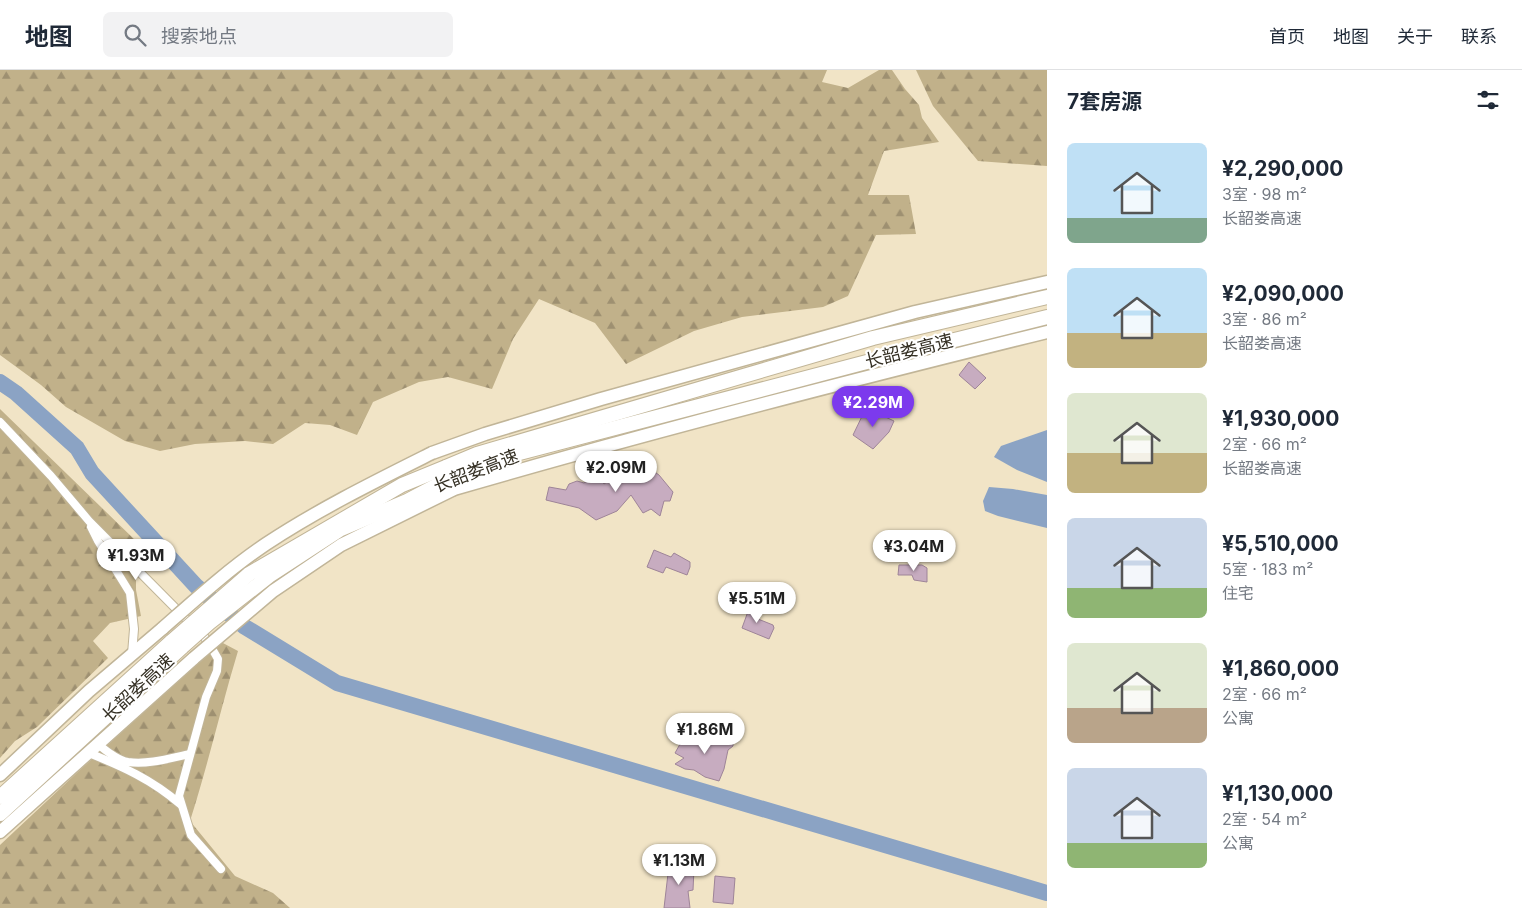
<!DOCTYPE html>
<html lang="zh">
<head>
<meta charset="utf-8">
<style>
	body { margin:0; font-family:Inter,"Noto Sans SC",sans-serif; background:#f2f2f3; color:#1f2937; height:100vh; display:flex; flex-direction:column; font-size:19px; white-space:nowrap }
	* { box-sizing:border-box; margin:0 }
	p { font-size:16px; color:#747a83 }
	.icon { flex:none; width:28px; height:28px; fill:none; stroke:currentColor; stroke-width:2; stroke-linecap:round; stroke-linejoin:round }
	.map { position:relative; flex:1; overflow:hidden }
	.panel { display:flex; flex-direction:column; background:#fff; width:475px }
	.panel>* { flex:none }
	.price { position:absolute; translate:-50% -42px; padding:0 11px; border-radius:18px; background:#fff; color:#222; font-size:16px; line-height:32px; filter:drop-shadow(0 1px 2px #0008) }
	.price::after { content:''; position:absolute; left:50%; top:30px; width:15px; height:11px; margin-left:-8px; background:inherit; clip-path:polygon(0 0,100% 0,50% 100%) }
	.price.selected { background:#7c3aed; color:#fff }
	ul { padding:0; list-style:none }
	li { display:flex; align-items:center; gap:15px; height:125px; padding:0 20px }
	li span { display:grid; place-items:center; flex:none; width:140px; height:100px; border-radius:8px; color:#555 }
	li>.icon { margin-inline-start:auto }
	span .icon { width:60px; height:60px; fill:#fffc; stroke-width:1 }
	li b { font-size:21px }
	h2 { display:flex; justify-content:space-between; align-items:center; height:60px; padding:0 20px; font-size:21px }
	header { display:flex; align-items:center; gap:30px; box-sizing:border-box; height:70px; padding:0 25px; background:#fff; border-bottom:1px solid #e0e1e3 }
	header strong { font-size:24px }
	nav { display:flex; gap:28px; margin-inline-start:auto; font-size:18px }
	.search { width:350px; height:45px; background:#f2f2f3; display:flex; align-items:center; gap:12px; box-sizing:border-box; padding:0 18px; border-radius:8px; color:#747a83; font-size:19px }
	main { display:flex; flex:1; min-height:0 }
	.map>svg:first-child { display:block }
	.forest { fill:url(#forest-firs) }
	.water { fill:#8ba3c4 }
	.lines { fill:none; stroke-linecap:round; stroke-linejoin:round }
	.river { stroke:#8ba3c4; stroke-width:16 }
	.building { fill:#c7acc0; stroke:#9e8498 }
	.minor-casing { stroke:#c1b598; stroke-width:10 }
	.trunk-casing { stroke:#c1b598; stroke-width:15 }
	.motorway-casing { stroke:#c1b598; stroke-width:16 }
	.minor { stroke:#fff; stroke-width:8 }
	.trunk { stroke:#fff; stroke-width:12 }
	.motorway { stroke:#fff; stroke-width:14 }
	.trunk-bridge-casing { stroke:#c1b598; stroke-width:15; stroke-linecap:butt }
	.motorway-bridge-casing { stroke:#c1b598; stroke-width:16; stroke-linecap:butt }
	.trunk-bridge { stroke:#fff; stroke-width:12 }
	.motorway-bridge { stroke:#fff; stroke-width:14 }
	.labels { text-anchor:middle; stroke-width:4.5; stroke-linejoin:round; paint-order:stroke }
	.street-label { font-size:18px; fill:#353024; stroke:#fff }
</style>
</head>
<body>
<header>
<strong>地图</strong>
<div class="search"><svg class="icon" aria-label="search" viewBox="0 0 24 24"><circle cx="10" cy="10" r="6"/><path d="M15 15l6 6"/></svg>搜索地点</div>
<nav><a>首页</a><a>地图</a><a>关于</a><a>联系</a></nav>
</header>
<main>
<div class="map">
<svg width="1047" height="838" viewBox="0 0 1047 838">
	<defs>
		<pattern id="forest-firs" width="22" height="20" patternUnits="userSpaceOnUse" patternTransform="scale(1.25)"><rect width="22" height="20" fill="#c1b18a"/><path d="M5 1l3.5 6h-7zM16 11l3.5 6h-7z" fill="#9e9071"/></pattern>
	</defs>
	<rect width="100%" height="100%" fill="#f1e4c6"/>
	<g class="forest">
		<path d="M0,0H827L822,12L848,18L879,0H892L905,19L919,35L922,48L939,72L884,81L868,125H909L916,164L876,165L848,226L823,237L742,247L694,261L626,294L595,253L539,229L513,269L492,319L448,307L419,312L373,332L357,365L330,355L305,353L273,374L245,371L195,374L160,381L125,371L66,337L41,315L0,285Z"/>
		<path d="M916,0H1047V96L978,91L933,36Z"/>
		<path d="M0,339L136,471V520L141,546L110,553L93,571L108,588L37,657L15,671L0,688Z"/>
		<path d="M221,572L238,581C221,637 208,695 190,751L235,806L273,823L290,838H0V775L81,699Z"/>
	</g>
	<g class="water">
		<path d="M1047,360V412L1017,400L994,387L1001,376Z"/>
		<path d="M989,417L1013,419L1047,425V458L998,446L985,441L983,431Z"/>
	</g>
	<g class="lines">
		<path class="river" d="M0,312L16,323L77,378L92,403L196,516L245,557L337,613L1047,823"/>
	</g>
	<g class="building">
		<path d="M969,292L986,308L975,319L959,305Z"/>
		<path d="M866,338L894,351L889,362L873,379L853,365Z"/>
		<path d="M636,389L659,405L673,422L670,431H664L660,446L651,439L643,443L631,425L617,441L596,450L579,438L546,430L549,417L566,420L569,414L577,411L584,413L597,404L604,414L618,404L635,402L629,392Z"/>
		<path d="M654,480L671,487L674,483L690,492V497L687,505L666,497L663,503L647,497Z"/>
		<path d="M899,495H922L927,498V512L914,510L912,505H898Z"/>
		<path d="M750,536L760,541L758,549L773,555L774,558L769,569L742,558Z"/>
		<path d="M707,662L721,668H733V676L728,680L724,699L719,711L705,707L694,700L685,699L675,694L684,688L675,683L684,667L703,672Z"/>
		<path d="M673,794H693L694,799L693,820L688,821L690,838H664L669,795Z"/>
		<path d="M715,806L735,808L733,834L713,832Z"/>
	</g>
	<g class="lines">
		<g class="minor-casing">
			<g id="minor">
				<path d="M0,352L51,406L89,451L207,570L218,589L217,601L206,627L179,726L191,765L221,799"/>
				<path d="M91,457L98,471L130,523L134,559L132,584"/>
				<path d="M98,674C106,681 117,690 128,692C148,695 171,688 190,684"/>
				<path d="M89,683C123,697 151,709 180,734"/>
			</g>
		</g>
		<g class="trunk-casing">
			<g id="trunk">
				<path d="M432,383L485,364L601,329L915,242L1047,212"/>
				<path d="M454,419C650,362 848,311 1047,262"/>
				<path d="M0,705L89,621L163,558"/>
				<path d="M0,762L194,588"/>
			</g>
		</g>
		<g class="motorway-casing">
			<g id="motorway">
				<path d="M446,397L477,384L873,268L1047,227"/>
				<path d="M449,409L500,388L882,288L1047,247"/>
				<path d="M0,727L172,571"/>
				<path d="M0,744L182,577"/>
			</g>
		</g>
		<use href="#minor" class="minor"/>
		<use href="#trunk" class="trunk"/>
		<use href="#motorway" class="motorway"/>
		<g class="trunk-bridge-casing">
			<g id="trunk-bridge">
				<path d="M163,558C196,529 229,499 266,474C319,439 376,411 432,383"/>
				<path d="M194,588L273,521L341,475L454,419"/>
			</g>
		</g>
		<g class="motorway-bridge-casing">
			<g id="motorway-bridge">
				<path d="M172,571L249,504L402,415L446,397"/>
				<path d="M182,577L209,553L269,506L341,459L407,431L449,409"/>
			</g>
		</g>
		<use href="#trunk-bridge" class="trunk-bridge"/>
		<use href="#motorway-bridge" class="motorway-bridge"/>
	</g>
	<g class="labels">
		<g class="street-label">
			<text transform="translate(909 281) rotate(-14)" y="6">长韶娄高速</text>
			<text transform="translate(476 401) rotate(-21)" y="6">长韶娄高速</text>
			<text transform="translate(138 618) rotate(-43)" y="6">长韶娄高速</text>
		</g>
	</g>
</svg>
<b class="price selected" style="left:873px;top:358px">¥2.29M</b>
<b class="price" style="left:616px;top:423px">¥2.09M</b>
<b class="price" style="left:914px;top:502px">¥3.04M</b>
<b class="price" style="left:136px;top:511px">¥1.93M</b>
<b class="price" style="left:757px;top:554px">¥5.51M</b>
<b class="price" style="left:705px;top:685px">¥1.86M</b>
<b class="price" style="left:679px;top:816px">¥1.13M</b>
</div>
<section class="panel">
<h2>7套房源<svg class="icon" aria-label="filters" viewBox="0 0 24 24"><path d="M4 7h16M4 17h16"/><circle cx="9" cy="7" r="2"/><circle cx="15" cy="17" r="2"/></svg></h2>
<ul>
<li><span style="background:linear-gradient(#bfe0f5 75%,#7fa58c 0)"><svg class="icon" aria-label="home" viewBox="0 0 24 24"><path d="M3 11l9-7 9 7M6 9v11h12V9"/></svg></span><div><b>¥2,290,000</b><p>3室 · 98 m²</p><p>长韶娄高速</p></div></li>
<li><span style="background:linear-gradient(#bfe0f5 65%,#c2b280 0)"><svg class="icon" aria-label="home" viewBox="0 0 24 24"><path d="M3 11l9-7 9 7M6 9v11h12V9"/></svg></span><div><b>¥2,090,000</b><p>3室 · 86 m²</p><p>长韶娄高速</p></div></li>
<li><span style="background:linear-gradient(#dfe7d0 60%,#c2b280 0)"><svg class="icon" aria-label="home" viewBox="0 0 24 24"><path d="M3 11l9-7 9 7M6 9v11h12V9"/></svg></span><div><b>¥1,930,000</b><p>2室 · 66 m²</p><p>长韶娄高速</p></div></li>
<li><span style="background:linear-gradient(#c9d6e8 70%,#8fb573 0)"><svg class="icon" aria-label="home" viewBox="0 0 24 24"><path d="M3 11l9-7 9 7M6 9v11h12V9"/></svg></span><div><b>¥5,510,000</b><p>5室 · 183 m²</p><p>住宅</p></div></li>
<li><span style="background:linear-gradient(#dfe7d0 65%,#b9a48a 0)"><svg class="icon" aria-label="home" viewBox="0 0 24 24"><path d="M3 11l9-7 9 7M6 9v11h12V9"/></svg></span><div><b>¥1,860,000</b><p>2室 · 66 m²</p><p>公寓</p></div></li>
<li><span style="background:linear-gradient(#c9d6e8 75%,#8fb573 0)"><svg class="icon" aria-label="home" viewBox="0 0 24 24"><path d="M3 11l9-7 9 7M6 9v11h12V9"/></svg></span><div><b>¥1,130,000</b><p>2室 · 54 m²</p><p>公寓</p></div></li>
</ul>
</section>
</main>
</body>
</html>
